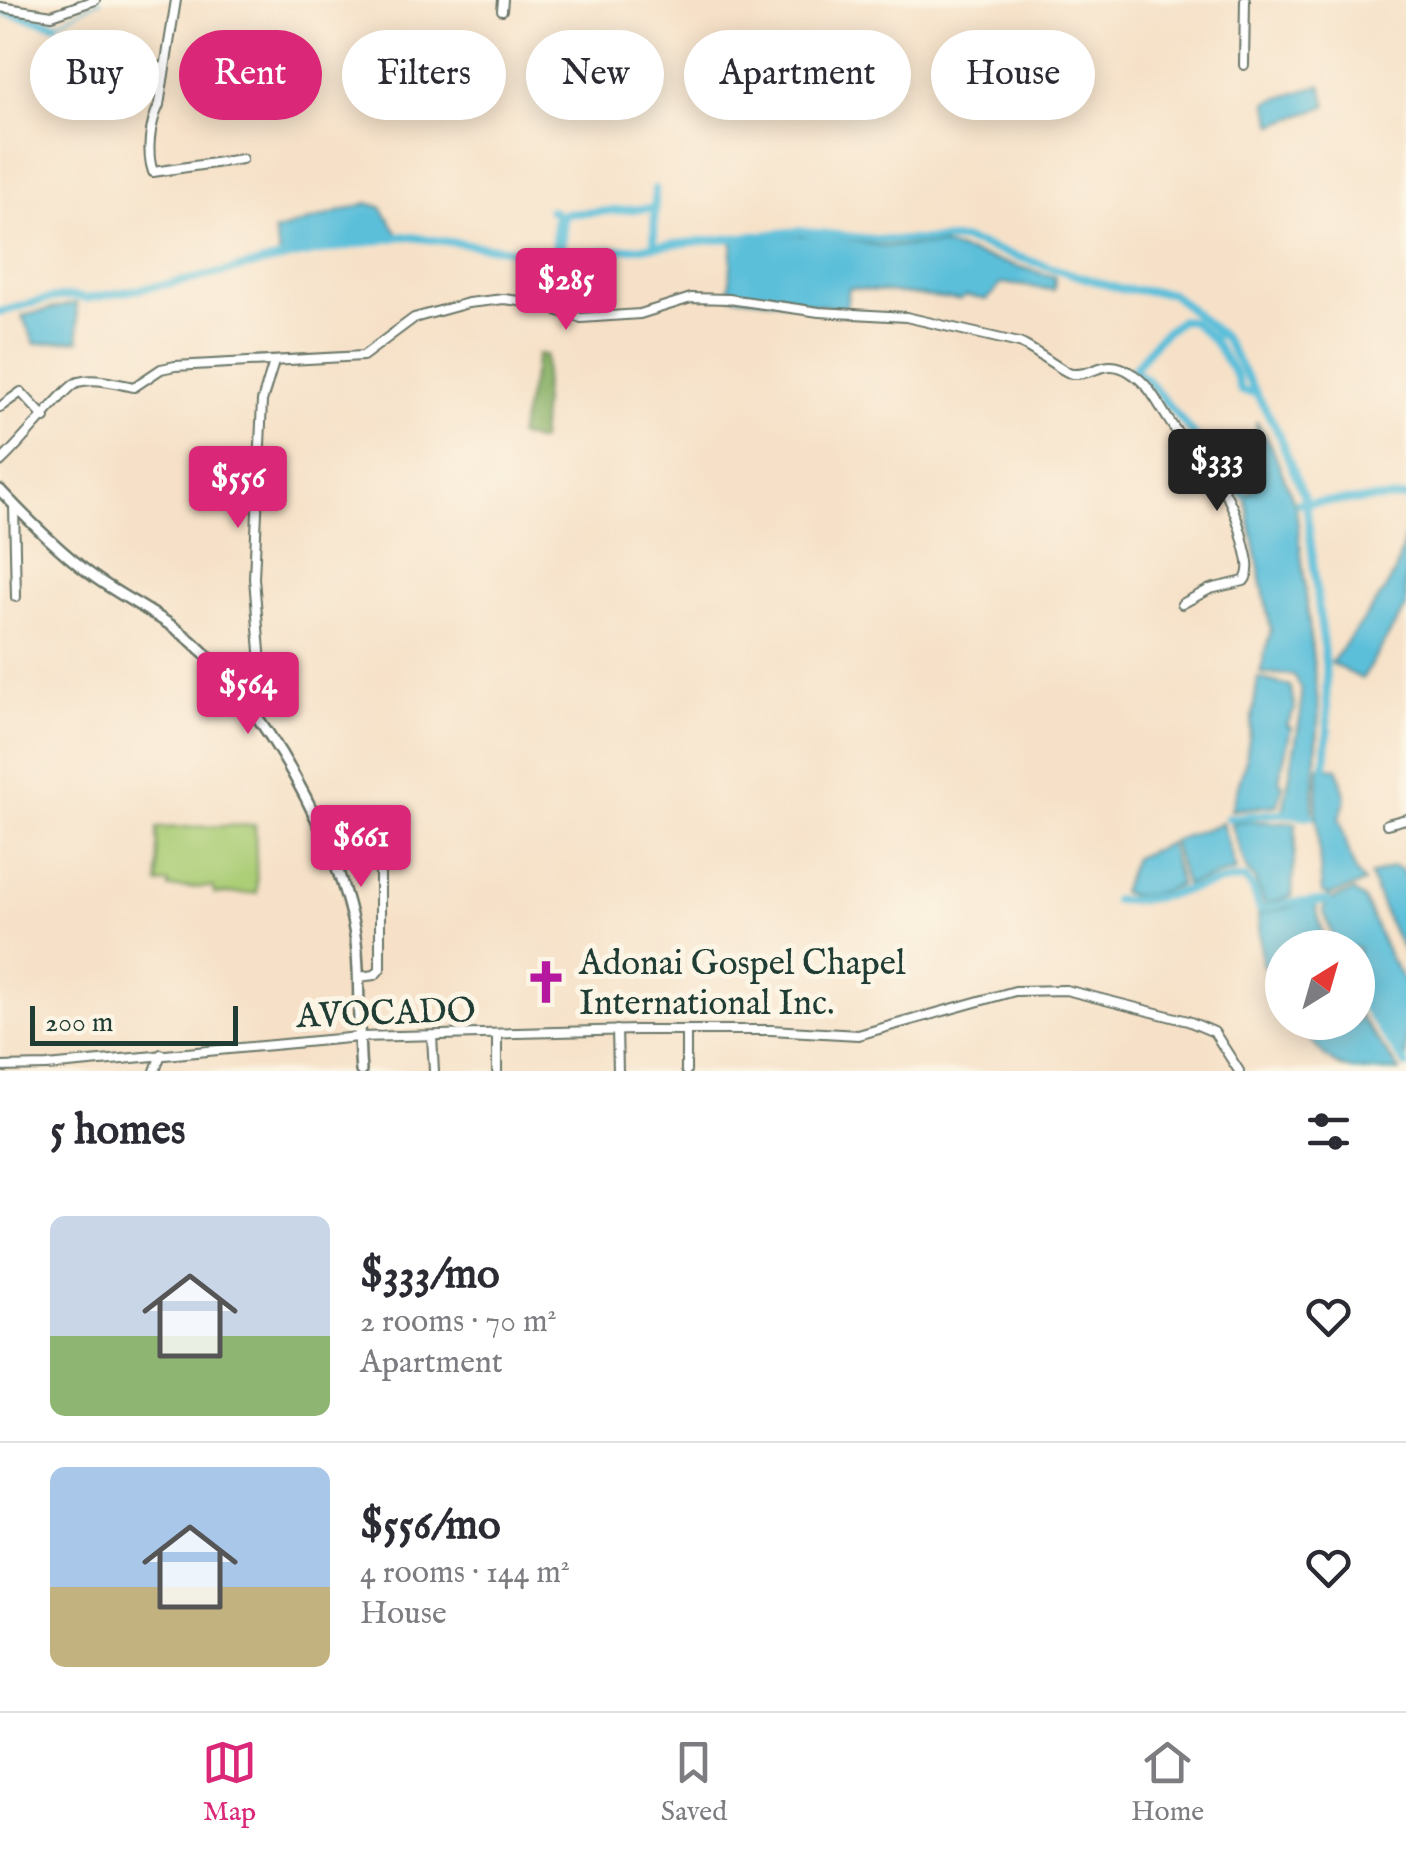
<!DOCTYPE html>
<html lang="en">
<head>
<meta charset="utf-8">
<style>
	body { margin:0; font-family:"IM FELL English",serif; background:#f7f7f7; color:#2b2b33; height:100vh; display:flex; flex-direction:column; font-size:38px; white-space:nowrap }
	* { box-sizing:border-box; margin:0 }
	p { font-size:32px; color:#7c7c81 }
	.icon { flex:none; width:55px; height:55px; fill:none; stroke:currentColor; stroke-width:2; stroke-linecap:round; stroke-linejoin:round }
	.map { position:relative; height:1071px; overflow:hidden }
	.details { display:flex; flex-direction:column; background:#fff; flex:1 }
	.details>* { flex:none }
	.hud { position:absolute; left:30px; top:30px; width:1348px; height:90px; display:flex; gap:20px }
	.needle { width:65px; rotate:37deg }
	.buttons { position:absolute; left:1265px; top:930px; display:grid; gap:20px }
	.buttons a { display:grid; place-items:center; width:110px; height:110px; border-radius:50%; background:#fff; box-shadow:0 5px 25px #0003; font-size:50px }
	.scale { position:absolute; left:30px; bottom:25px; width:208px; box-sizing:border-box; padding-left:10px; border:5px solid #1f3d34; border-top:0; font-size:28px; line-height:35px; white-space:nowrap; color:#1f3d34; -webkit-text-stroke:8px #fcf5e5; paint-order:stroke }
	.price { position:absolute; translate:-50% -85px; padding:0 22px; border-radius:10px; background:#db2777; color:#fff; font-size:32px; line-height:65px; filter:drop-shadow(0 2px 5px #0008) }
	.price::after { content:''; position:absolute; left:50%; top:60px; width:30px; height:22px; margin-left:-15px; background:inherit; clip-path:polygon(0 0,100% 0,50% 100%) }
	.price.active { background:#222; color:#fff }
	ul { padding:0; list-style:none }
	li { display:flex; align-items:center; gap:30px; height:250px; padding:0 50px }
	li+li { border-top:2px solid #e1e1e2 }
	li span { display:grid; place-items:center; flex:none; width:280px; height:200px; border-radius:15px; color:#555 }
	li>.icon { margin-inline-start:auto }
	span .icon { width:120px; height:120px; fill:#fffc; stroke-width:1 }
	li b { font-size:42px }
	h2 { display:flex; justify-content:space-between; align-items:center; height:120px; padding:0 50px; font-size:42px }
	.pill { padding:0 35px; border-radius:45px; background:#fff; box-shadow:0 5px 25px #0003; font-size:35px; line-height:90px }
	.pill.active { background:#db2777; color:#fff }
	.dock { display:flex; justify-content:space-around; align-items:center; height:140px; border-top:2px solid #e1e1e2; background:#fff; font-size:28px; color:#7c7c81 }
	.dock a { display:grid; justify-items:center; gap:5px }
	.dock .active { color:#db2777 }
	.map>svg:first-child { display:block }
	.green { fill:#acce77; stroke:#668656; stroke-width:2.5 }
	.forest { fill:#89b168; stroke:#54774e; stroke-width:2.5 }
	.water { fill:#5bbfda; stroke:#3d7e87; stroke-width:2.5 }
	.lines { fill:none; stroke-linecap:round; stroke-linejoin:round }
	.stream { stroke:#5bbfda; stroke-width:2.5 }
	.canal { stroke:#5bbfda; stroke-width:8 }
	.minor-casing { stroke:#6a7668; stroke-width:12 }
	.tertiary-casing { stroke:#6a7668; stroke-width:14 }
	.minor { stroke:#fff; stroke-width:8 }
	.tertiary { stroke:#fff; stroke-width:9 }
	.labels { text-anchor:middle; stroke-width:10; stroke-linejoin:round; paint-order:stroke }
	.poi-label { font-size:35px; fill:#1f3d34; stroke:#fcf5e5; text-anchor:start }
	.street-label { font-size:35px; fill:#1f3d34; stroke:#fcf5e5 }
</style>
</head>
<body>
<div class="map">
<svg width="1406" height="1071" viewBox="0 0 1406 1071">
	<rect width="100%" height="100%" fill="#fcf5e5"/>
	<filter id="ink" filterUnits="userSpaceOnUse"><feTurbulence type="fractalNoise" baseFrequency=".01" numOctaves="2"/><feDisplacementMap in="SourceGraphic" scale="20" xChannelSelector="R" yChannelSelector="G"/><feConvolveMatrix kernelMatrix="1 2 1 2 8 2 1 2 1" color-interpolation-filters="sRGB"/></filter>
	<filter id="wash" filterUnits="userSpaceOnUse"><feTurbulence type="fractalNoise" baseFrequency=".0048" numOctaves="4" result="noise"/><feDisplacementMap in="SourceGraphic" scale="40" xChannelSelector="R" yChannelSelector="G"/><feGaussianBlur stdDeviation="2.25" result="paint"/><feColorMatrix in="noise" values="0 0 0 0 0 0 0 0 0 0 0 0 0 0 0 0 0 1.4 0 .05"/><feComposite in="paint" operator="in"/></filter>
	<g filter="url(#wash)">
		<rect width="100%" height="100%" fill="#f6e1c8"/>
		<path class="green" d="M255,825L257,893L214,894L213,887L169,888V883L158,884L157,828Z"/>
		<path class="forest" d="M538,354L546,355L540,442L518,436Z"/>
		<g class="water">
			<path d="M1321,85L1327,106L1274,125L1267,102Z"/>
			<path d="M367,203L381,207L399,235L280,256L274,232Z"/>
			<path d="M794,235H822L882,246L942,245L1055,277L1054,290L1002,283L987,300L966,296L960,300L849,288L846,308L729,296L733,238Z"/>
			<path d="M76,303L79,340L35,344L22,316Z"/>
			<path d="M1256,421L1271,445L1296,507L1319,713L1312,815L1283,811L1301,713V689L1294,675L1260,673L1271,630L1245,496L1261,482Z"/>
			<path d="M1406,534V607L1362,679L1331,663L1384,592L1395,572Z"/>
			<path d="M1258,678L1290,686L1295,709L1287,725L1291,728L1279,781L1283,784L1278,805L1231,810L1246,759Z"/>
			<path d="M1319,766L1338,768L1346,799L1339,818L1355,872L1364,883L1329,896L1322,893L1316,810Z"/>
			<path d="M1246,821L1296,823L1292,896L1265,905L1254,878L1247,871L1231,823Z"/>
			<path d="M1222,823L1236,871L1185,885L1172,841Z"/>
			<path d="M1169,843L1180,885C1160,891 1141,901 1121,892L1134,858Z"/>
			<path d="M1392,867L1400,869L1406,875V954L1391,928L1370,876Z"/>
			<path d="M1353,891L1364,899L1389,957L1406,983V1060L1358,995V948L1336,947L1323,909L1331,900Z"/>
			<path d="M1315,902L1326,947L1282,948V997L1262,963L1258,914Z"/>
			<path d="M1358,1014L1400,1071C1333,1071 1334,1071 1298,1023L1358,1022Z"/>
		</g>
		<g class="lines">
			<path class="stream" d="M55,24L101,0"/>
			<g class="canal">
				<path d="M0,11L55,24"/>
				<path d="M550,210L556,213L555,249L551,255"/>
				<path d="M654,244L655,189"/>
				<path d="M561,255L564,214L655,208"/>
				<path d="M0,312C21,307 67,290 85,299L190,280L298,255L403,236L558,256L800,231L882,240H964L1120,289L1171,293L1224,338L1275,426L1306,502L1325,662L1328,728L1324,776"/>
				<path d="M1218,332L1212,339L1191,321L1181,320L1158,338L1133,370L1147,380L1244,494"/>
				<path d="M1212,339L1236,376L1241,391L1256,393"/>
				<path d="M1299,503L1406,498"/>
				<path d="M1228,818L1280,813L1311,816"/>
				<path d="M1115,900C1161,904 1200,881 1245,879L1253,889L1260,910L1287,903L1328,901"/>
				<path d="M1358,999L1406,1065"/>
			</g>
		</g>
	</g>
	<g filter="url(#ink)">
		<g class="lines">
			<g class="minor-casing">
				<g id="minor">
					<path d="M176,0L159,105C150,124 146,152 153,172L242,159"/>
					<path d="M0,7L52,15L95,0"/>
					<path d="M502,10L503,0"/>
					<path d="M86,58L165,68"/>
					<path d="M1244,65L1245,0"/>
					<path d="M0,407L21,392L45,418"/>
					<path d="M0,462C17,448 67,385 78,382C96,377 116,384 134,387L161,369L175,366L363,356L414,318L468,303L504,299L534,303L581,318L640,314L691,298L729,299L819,312L906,317L1019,343C1033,348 1064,373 1072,374C1095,376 1105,356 1131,373C1154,387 1161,413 1178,433C1213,476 1231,488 1244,544C1247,557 1252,570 1244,581L1210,589L1182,604"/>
					<path d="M14,506L16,597"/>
					<path d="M257,714L264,701L254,578L262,401L274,362"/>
					<path d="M1387,824L1406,819"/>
					<path d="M358,977L375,975L380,969V817"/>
					<path d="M617,1030L618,1071"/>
					<path d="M497,1035V1071"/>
					<path d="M432,1036L434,1071"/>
					<path d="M0,1067L47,1066L359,1037L637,1030H771L858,1035L1015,991L1066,990L1188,1021L1214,1032L1239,1071"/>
					<path d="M155,1071L161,1054"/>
					<path d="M686,1071V1030"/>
				</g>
			</g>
			<g class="tertiary-casing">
				<path id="tertiary" d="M0,490C28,520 56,548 89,573C119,596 154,611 184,635C260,696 343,845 356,942C361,985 357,1028 361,1071"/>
			</g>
			<use href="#minor" class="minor"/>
			<use href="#tertiary" class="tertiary"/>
		</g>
	</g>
	<defs>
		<g id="church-bare" transform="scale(3.45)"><path d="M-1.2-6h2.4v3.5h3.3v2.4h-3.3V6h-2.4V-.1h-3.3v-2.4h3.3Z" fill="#b5179e" stroke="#fcf5e5" stroke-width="2.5" paint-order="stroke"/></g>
	</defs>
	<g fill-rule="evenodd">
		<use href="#church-bare" x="546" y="982"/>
	</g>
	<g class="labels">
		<g class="poi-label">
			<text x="579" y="974">Adonai Gospel Chapel<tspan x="579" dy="40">International Inc.</tspan></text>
		</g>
		<g class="street-label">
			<text transform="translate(386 1012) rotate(-2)" y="12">AVOCADO</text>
		</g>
	</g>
</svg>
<div class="buttons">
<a><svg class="needle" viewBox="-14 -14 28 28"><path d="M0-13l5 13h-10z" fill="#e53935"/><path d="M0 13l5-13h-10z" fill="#7c7c81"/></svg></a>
</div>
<div class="scale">200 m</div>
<b class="price" style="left:566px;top:333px">$285</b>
<b class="price active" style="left:1217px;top:514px">$333</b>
<b class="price" style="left:238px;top:531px">$556</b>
<b class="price" style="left:248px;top:737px">$564</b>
<b class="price" style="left:361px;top:890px">$661</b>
<div class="hud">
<a class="pill">Buy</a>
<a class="pill active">Rent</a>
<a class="pill">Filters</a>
<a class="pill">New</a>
<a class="pill">Apartment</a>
<a class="pill">House</a>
</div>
</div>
<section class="details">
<h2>5 homes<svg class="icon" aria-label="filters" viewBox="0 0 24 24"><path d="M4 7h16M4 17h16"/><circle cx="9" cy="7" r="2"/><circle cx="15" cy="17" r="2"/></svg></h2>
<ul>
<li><span style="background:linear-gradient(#c9d6e8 60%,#8fb573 0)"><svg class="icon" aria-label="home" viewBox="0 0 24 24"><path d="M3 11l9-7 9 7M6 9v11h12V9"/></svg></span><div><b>$333/mo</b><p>2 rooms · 70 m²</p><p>Apartment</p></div><svg class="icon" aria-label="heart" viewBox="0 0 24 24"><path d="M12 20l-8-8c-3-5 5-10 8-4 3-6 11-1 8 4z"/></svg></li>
<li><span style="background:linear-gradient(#a9c7e8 60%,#c2b280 0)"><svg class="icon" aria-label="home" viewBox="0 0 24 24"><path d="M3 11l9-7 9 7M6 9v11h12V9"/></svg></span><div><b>$556/mo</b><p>4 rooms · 144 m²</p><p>House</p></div><svg class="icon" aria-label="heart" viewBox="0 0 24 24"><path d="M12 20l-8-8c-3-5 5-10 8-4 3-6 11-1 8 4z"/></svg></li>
</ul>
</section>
<nav class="dock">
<a class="active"><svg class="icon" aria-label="map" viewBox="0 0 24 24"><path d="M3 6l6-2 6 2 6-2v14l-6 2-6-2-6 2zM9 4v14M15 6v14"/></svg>Map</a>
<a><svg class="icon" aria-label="saved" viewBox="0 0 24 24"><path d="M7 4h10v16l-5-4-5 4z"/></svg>Saved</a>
<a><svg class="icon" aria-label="home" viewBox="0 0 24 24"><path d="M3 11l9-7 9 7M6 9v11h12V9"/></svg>Home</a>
</nav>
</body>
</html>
